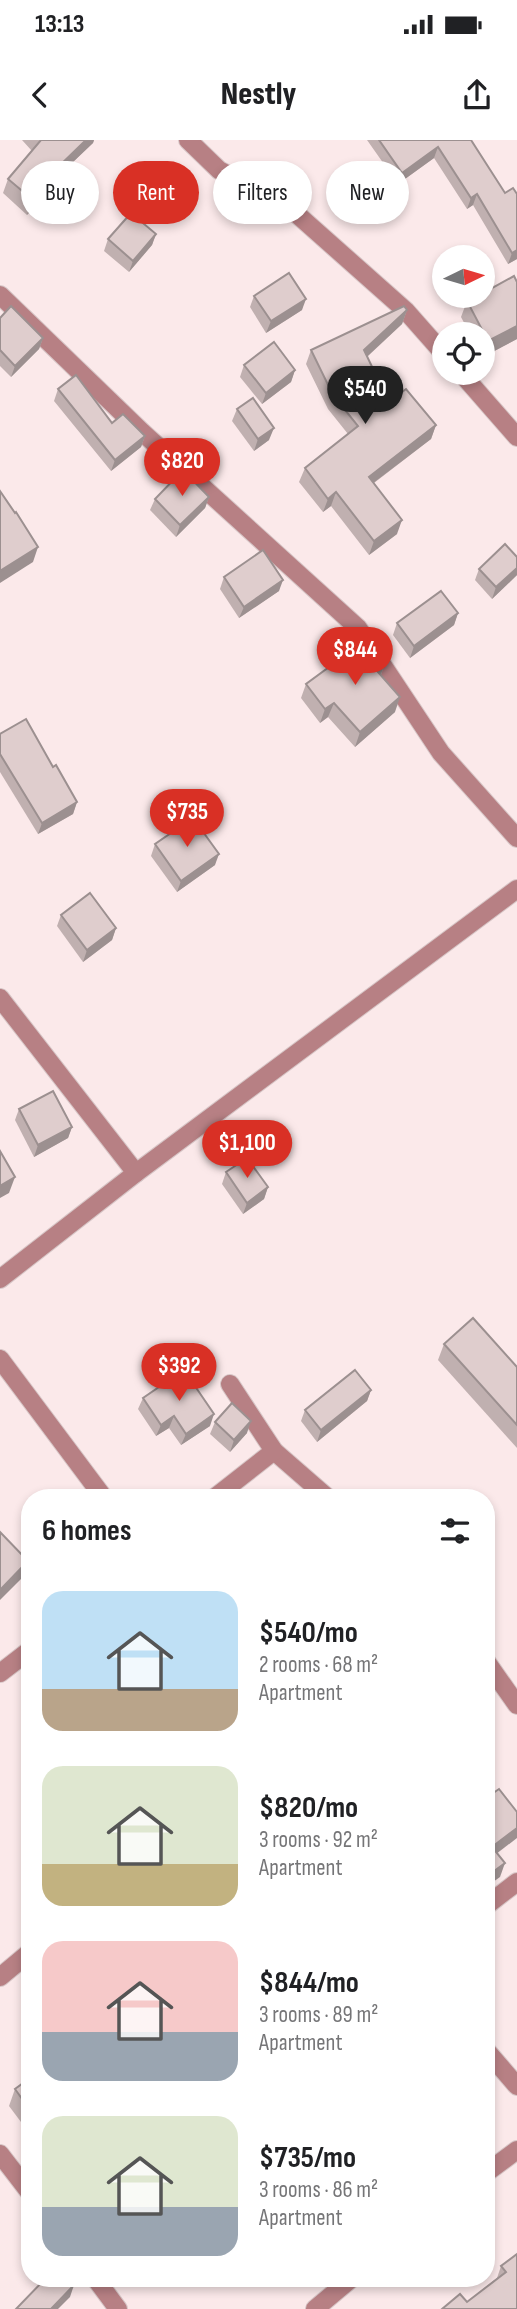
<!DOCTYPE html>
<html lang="en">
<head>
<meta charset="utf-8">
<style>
	body { margin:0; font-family:"Sofia Sans Condensed",sans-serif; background:#f2f2f2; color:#202124; height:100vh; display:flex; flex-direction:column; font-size:26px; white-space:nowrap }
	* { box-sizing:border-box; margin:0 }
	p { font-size:23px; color:#757577 }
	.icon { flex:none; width:38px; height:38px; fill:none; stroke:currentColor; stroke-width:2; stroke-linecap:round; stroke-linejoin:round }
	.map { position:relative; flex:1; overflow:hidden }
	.panel { position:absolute; left:21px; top:1349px; width:474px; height:798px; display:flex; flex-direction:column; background:#fff; border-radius:28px; box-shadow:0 4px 10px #0003 }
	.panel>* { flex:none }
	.top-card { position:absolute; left:21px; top:21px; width:476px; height:63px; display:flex; gap:14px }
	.needle { width:46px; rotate:85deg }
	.fabs { position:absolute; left:432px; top:105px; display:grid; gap:14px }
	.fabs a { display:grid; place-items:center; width:63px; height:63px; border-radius:50%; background:#fff; box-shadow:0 4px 10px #0003; font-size:35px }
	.price { position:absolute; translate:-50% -60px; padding:0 16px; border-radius:24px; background:#d93025; color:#fff; font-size:23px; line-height:46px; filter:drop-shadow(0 2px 4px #0008) }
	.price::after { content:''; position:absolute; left:50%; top:42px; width:21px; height:16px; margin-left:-10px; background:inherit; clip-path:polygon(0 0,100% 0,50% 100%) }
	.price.selected { background:#222; color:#fff }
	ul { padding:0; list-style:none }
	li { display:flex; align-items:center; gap:21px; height:175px; padding:0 21px }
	li span { display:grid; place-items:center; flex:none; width:196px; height:140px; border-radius:21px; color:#555 }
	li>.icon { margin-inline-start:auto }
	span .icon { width:84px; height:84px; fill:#fffc; stroke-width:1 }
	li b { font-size:30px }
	h2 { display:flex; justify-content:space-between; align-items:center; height:84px; padding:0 21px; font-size:30px }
	.tag { padding:0 24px; border-radius:32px; background:#fff; box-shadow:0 4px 10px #0003; font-size:24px; line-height:63px }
	.tag.selected { background:#d93025; color:#fff }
	.status { display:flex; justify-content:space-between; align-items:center; height:49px; padding:0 35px; background:#fff; direction:ltr }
	.status svg { height:19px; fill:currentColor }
	header { display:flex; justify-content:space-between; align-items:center; height:91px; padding:0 21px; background:#fff; font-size:32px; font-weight:800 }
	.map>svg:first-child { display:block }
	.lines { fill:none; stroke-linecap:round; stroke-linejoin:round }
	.minor-casing { stroke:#d7c6c7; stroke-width:20 }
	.minor { stroke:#b78084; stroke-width:18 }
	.wall { fill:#c0b0b0 }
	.shaded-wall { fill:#9c9090 }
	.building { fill:#dfcdcd; stroke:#9c9090; stroke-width:2 }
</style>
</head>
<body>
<div class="status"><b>13:13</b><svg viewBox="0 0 49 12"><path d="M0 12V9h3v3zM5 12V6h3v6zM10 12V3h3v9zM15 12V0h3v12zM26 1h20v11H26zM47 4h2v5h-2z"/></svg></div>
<header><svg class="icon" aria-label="back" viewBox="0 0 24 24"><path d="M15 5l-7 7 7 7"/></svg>Nestly<svg class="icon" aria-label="share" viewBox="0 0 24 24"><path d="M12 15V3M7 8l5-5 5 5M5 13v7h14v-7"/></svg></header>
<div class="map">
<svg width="517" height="2169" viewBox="0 0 517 2169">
	<rect width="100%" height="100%" fill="#fbe9ea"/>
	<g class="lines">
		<g class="minor-casing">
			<g id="minor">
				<path d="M188,0L219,30L290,68L406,171L444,214"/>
				<path d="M0,155L142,292L358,488L441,613L517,698"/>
				<path d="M461,233L517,297"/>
				<path d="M0,858L136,1033"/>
				<path d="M0,1139L136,1033L517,749"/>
				<path d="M0,1219L104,1358"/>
				<path d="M230,1244L274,1311L328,1358"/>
				<path d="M214,1358L274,1311"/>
				<path d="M486,1521L517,1565"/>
				<path d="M0,1533L30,1510"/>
				<path d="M486,1766L517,1742"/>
				<path d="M0,1837L30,1812"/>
				<path d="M486,1910L517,1946"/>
				<path d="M0,2014L30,2053"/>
				<path d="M486,2033L517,2010"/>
				<path d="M95,2138L118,2169"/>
				<path d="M315,2169L352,2138"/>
			</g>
		</g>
		<use href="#minor" class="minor"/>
	</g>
	<g class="wall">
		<path d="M22,0H94L93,3L53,41L51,48L27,75L3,53L8,39L32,11Z"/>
		<path d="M367,0H471L517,119L508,124L473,65L467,69L434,18L398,44Z"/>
		<path d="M156,94L152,105L129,132L104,111L108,99Z"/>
		<path d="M517,142V199L483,217V194H470L461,177L467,161Z"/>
		<path d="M254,156L302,170L266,193L250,167Z"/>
		<path d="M407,170L402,184L367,217L385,254L402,252L436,285L431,299L374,343L397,394L369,415L331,366L323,372L299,342L305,328L348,294L328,269L306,224L311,210Z"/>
		<path d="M0,178L43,198L39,209L11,237L0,226Z"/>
		<path d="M244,225L295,230L291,242L262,264L240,237Z"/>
		<path d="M58,249L112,283L145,296L141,307L111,331L54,261Z"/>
		<path d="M237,269L269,300L254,311L232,281Z"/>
		<path d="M209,357L205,368L176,397L150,370L155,359Z"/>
		<path d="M517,417V435L492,459L475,440L479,429Z"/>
		<path d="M224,437L279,451L239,478L220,449Z"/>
		<path d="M458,473L454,485L410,518L393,495L397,483Z"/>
		<path d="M384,526L381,535L395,572L355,607L328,577L320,583L301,558L306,544Z"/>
		<path d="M0,594L53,627L77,662L73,674L38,694L0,632Z"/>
		<path d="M155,704L215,725L177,752L151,716Z"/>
		<path d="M61,775L116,788L112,800L83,822L57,786Z"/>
		<path d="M19,969L72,987L68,998L34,1017L15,980Z"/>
		<path d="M226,1032L268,1047L264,1059L243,1074L222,1044Z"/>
		<path d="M444,1204L517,1227V1308L438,1220Z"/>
		<path d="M371,1250L367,1261L317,1302L301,1281L305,1270Z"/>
		<path d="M143,1258L210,1286L181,1305L169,1288L156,1296L138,1269Z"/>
		<path d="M215,1282L247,1293L230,1312L210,1294Z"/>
		<path d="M30,1938V1994L9,1966L15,1949Z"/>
		<path d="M517,2114V2169L467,2162L497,2138L501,2126Z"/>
	</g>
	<g class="shaded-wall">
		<path d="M86,0H94L93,3L53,41L51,48L27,75L33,60L54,31Z"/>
		<path d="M438,7L434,18L398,44L402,33Z"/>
		<path d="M477,54L473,65L467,69L471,58Z"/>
		<path d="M156,94L152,105L129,132L133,121Z"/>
		<path d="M517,110V119L508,124L512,113Z"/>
		<path d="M306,159L302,170L266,193L271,181Z"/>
		<path d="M407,170L402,184L359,224L364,210Z"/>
		<path d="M517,186V199L483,217L488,201Z"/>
		<path d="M43,198L39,209L11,237L15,226Z"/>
		<path d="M295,230L291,242L262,264L266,253Z"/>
		<path d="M436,285L431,299L364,350L369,337Z"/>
		<path d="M274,288L269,300L254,311L258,299Z"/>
		<path d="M145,296L141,307L111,331L115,320Z"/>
		<path d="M336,352L331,366L323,372L328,359Z"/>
		<path d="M209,357L205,368L176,397L180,385Z"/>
		<path d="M402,380L397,394L369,415L374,401Z"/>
		<path d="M38,407L33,422L0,443V431Z"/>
		<path d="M517,428V435L492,459L496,447Z"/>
		<path d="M283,440L279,451L239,478L244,467Z"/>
		<path d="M458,473L454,485L410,518L414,506Z"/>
		<path d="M384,526L379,540L377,531Z"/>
		<path d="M400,557L395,572L355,607L360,592Z"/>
		<path d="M334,563L328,577L320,583L325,569Z"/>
		<path d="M77,662L73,674L38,694L42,683Z"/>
		<path d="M219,714L215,725L177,752L181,741Z"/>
		<path d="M116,788L112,800L83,822L87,810Z"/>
		<path d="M72,987L68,998L34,1017L38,1005Z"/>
		<path d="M15,1037L9,1053L0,1058V1046Z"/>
		<path d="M268,1047L264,1059L243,1074L247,1063Z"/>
		<path d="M371,1250L367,1261L317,1302L321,1290Z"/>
		<path d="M214,1274L210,1286L181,1305L186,1294Z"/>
		<path d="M174,1276L169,1288L156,1296L161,1285Z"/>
		<path d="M251,1281L247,1293L230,1312L234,1300Z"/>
		<path d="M28,1421L22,1438L0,1460V1450Z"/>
		<path d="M517,1688V1698L487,1721L492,1707Z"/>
		<path d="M505,1723L500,1737L486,1747V1737Z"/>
		<path d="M74,2145L70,2157L58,2169H51Z"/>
	</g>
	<g class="building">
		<path d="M41,0H86L54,31L56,33L33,60L8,39Z"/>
		<path d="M379,0H471L505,53L513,48L517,54V110L512,113L477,54L471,58L438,7L402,33Z"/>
		<path d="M131,73L156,94L133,121L108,99Z"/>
		<path d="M289,133L306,159L271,181L254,156Z"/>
		<path d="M514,136L517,142V186L488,201L467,161L477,156H483V153Z"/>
		<path d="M11,166L43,198L15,226L0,210V178Z"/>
		<path d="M404,166L407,170L364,210L385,254L396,244L402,252L406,249L436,285L369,337L402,380L374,401L336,352L328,359L305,328L358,286L333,255L311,210Z"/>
		<path d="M274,202L295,230L266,253L244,225Z"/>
		<path d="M76,235L112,283L123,274L145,296L115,320L58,249Z"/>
		<path d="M253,258L274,288L258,299L237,269Z"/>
		<path d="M183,330L209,357L180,385L155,359Z"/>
		<path d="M0,351L15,373L16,372L38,407L0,431Z"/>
		<path d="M505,404L517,417V428L496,447L479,429Z"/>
		<path d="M263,410L283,440L244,467L224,437Z"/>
		<path d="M441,451L458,473L414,506L397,483Z"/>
		<path d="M366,500L384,526L377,531L400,557L360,592L334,563L325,569L306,544Z"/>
		<path d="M26,579L53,627L56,625L77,662L42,683L0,614V594Z"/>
		<path d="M193,678L219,714L181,741L155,704Z"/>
		<path d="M90,753L116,788L87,810L61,775Z"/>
		<path d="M53,951L72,987L38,1005L19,969Z"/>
		<path d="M0,1011L15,1037L0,1046Z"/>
		<path d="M247,1018L268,1047L247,1063L226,1032Z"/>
		<path d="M473,1178L517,1227V1285L444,1204Z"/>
		<path d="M184,1230L214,1274L186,1294L174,1276L161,1285L143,1258Z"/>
		<path d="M355,1230L371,1250L321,1290L305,1270Z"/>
		<path d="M232,1263L251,1281L234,1300L215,1282Z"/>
		<path d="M0,1392L28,1421L0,1450Z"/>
		<path d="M499,1649L517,1672V1688L492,1707L505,1723L486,1737V1658Z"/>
		<path d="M30,1938V1970L15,1949Z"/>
		<path d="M517,2114V2169H442L460,2154L467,2162L506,2132L501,2126Z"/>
		<path d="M46,2138H68L74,2145L51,2169H16Z"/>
	</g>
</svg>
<div class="fabs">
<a><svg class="needle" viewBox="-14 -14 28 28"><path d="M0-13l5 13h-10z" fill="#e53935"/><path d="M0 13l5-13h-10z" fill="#757577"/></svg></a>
<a><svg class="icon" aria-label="locate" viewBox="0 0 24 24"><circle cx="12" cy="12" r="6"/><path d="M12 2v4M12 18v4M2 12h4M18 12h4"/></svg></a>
</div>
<b class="price selected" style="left:365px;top:286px">$540</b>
<b class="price" style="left:182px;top:358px">$820</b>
<b class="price" style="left:355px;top:547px">$844</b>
<b class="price" style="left:187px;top:709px">$735</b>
<b class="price" style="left:247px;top:1040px">$1,100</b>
<b class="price" style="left:179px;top:1263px">$392</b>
<div class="top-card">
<a class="tag">Buy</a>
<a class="tag selected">Rent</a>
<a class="tag">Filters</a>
<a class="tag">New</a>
</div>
<section class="panel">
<h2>6 homes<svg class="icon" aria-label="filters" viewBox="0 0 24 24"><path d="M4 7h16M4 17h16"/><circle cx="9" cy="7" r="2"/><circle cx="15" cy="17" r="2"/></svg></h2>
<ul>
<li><span style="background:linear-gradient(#bfe0f5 70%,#b9a48a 0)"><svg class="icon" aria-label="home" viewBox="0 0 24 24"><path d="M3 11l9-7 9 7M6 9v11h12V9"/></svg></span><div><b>$540/mo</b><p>2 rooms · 68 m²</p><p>Apartment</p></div></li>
<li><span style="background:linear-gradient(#dfe7d0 70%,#c2b280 0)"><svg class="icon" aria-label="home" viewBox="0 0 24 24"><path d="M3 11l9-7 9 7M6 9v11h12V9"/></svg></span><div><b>$820/mo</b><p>3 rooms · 92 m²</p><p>Apartment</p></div></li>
<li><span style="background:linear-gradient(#f6c9c9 65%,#9aa5b1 0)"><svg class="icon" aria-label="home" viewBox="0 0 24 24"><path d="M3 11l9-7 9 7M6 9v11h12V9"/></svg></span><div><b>$844/mo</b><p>3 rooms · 89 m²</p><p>Apartment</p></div></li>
<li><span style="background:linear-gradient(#dfe7d0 65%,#9aa5b1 0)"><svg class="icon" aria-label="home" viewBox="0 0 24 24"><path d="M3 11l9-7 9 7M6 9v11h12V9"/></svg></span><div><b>$735/mo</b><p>3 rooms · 86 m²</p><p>Apartment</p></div></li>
</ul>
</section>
</div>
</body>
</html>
